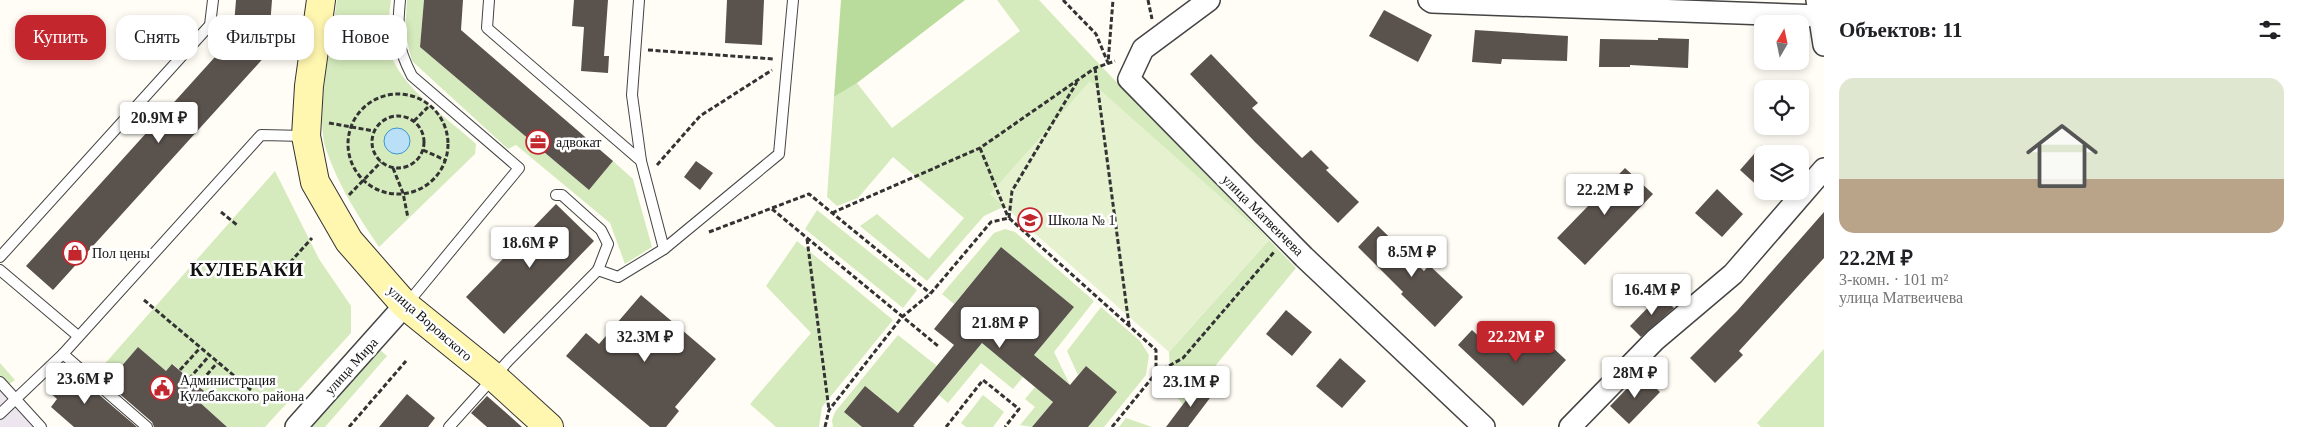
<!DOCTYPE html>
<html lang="ru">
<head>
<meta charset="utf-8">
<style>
	body { margin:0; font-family:Georgia,serif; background:#f6f6f6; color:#202124; height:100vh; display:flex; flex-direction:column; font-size:19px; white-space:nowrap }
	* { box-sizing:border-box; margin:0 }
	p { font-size:16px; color:#757577 }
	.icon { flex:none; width:28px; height:28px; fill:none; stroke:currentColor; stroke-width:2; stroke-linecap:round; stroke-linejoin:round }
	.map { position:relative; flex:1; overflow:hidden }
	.drawer { display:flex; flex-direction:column; background:#fff; width:475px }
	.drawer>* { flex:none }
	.banner { position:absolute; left:15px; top:15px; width:475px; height:45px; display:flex; gap:10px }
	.needle { width:32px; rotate:9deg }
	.fabs { position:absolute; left:1754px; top:15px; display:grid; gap:10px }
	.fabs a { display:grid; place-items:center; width:55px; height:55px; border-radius:10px; background:#fff; box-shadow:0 2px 8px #0003; font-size:25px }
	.price { position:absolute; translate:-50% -42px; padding:0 11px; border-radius:5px; background:#fff; color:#222; font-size:16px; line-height:32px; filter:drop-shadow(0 1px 2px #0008) }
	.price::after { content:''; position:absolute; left:50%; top:30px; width:15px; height:11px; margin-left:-8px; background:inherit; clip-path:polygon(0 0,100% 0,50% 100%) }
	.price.selected { background:#c4262e; color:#fff }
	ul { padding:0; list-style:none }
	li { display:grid; align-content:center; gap:10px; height:265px; padding:0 15px }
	li span { display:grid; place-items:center; height:155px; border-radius:15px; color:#555 }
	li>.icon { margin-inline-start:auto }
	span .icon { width:90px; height:90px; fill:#fffc; stroke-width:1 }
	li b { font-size:21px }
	h2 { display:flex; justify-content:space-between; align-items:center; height:60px; padding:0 15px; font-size:21px }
	.chip { padding:0 18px; border-radius:15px; background:#fff; box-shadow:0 2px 8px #0003; font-size:18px; line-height:45px }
	.chip.selected { background:#c4262e; color:#fff }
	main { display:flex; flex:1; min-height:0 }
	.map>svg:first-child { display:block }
	.industrial { fill:#eee6ef }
	.green { fill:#d5ebbd }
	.forest { fill:#b9dc9c }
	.pitch { fill:#e6f2cf }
	.water { fill:#b9e0f7; stroke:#3f96cf }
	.building { fill:#5a524d }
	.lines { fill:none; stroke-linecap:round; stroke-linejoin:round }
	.lane-casing { stroke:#444; stroke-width:12 }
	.street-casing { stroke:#444; stroke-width:24 }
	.secondary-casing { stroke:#333; stroke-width:30 }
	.path { stroke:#333; stroke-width:3; stroke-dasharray:5 2.5; stroke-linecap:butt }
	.lane { stroke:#fff; stroke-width:10 }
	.street { stroke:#fff; stroke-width:21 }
	.secondary { stroke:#fff6b0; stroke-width:28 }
	.labels { text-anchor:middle; stroke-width:5; stroke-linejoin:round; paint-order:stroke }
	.poi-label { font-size:14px; fill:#111; stroke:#fff; text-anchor:start }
	.street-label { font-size:14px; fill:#111; stroke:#fff }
	.district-label { font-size:19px; font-weight:bold; letter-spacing:1px; fill:#111; stroke:#fff }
</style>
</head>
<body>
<main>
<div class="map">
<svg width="1824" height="427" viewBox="0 0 1824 427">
	<rect width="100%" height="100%" fill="#fffdf5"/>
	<path class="industrial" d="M0,382L41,427H0Z"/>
	<g class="green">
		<path d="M337,0H391C390,12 385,36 388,47C400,89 446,116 476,144L475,154L379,247C358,216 338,185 326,149C315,117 332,36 337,0Z"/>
		<path d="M407,0H424L420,47L589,190L613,161L633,179L652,247L625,264L610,223L516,145L508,149L412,61L405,32Z"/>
		<path d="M997,0H1039C1123,91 1211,178 1296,268L1183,405L1171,389L1169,352L1269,240L990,193L1005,206L984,216L927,281L860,226L877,214L929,259L964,218L893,157L858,198L837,206L827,197L834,97L857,83L892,128L1020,31Z"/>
		<path d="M275,171L319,259L351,306V333L265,427H224L225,425L196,399L203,390L173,364L166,371L138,347L111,378L101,368Z"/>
		<path d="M817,210L917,290L903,308L805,229Z"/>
		<path d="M1005,229L1015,232L1094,301L1054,352L1070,385L1034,355L1074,307L1001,247L954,304L942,294L994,233Z"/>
		<path d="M797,241L893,320L822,407L819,427H776L750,404L811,333L766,286Z"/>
		<path d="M1101,307L1140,341L1149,355L1146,375L1104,427H1088L1117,392L1086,366L1078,375L1067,351Z"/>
		<path d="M898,335L937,366L898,413L865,387L844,412L862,427H833L832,420L835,412Z"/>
		<path d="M982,343L1023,377L1013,389L981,363L948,403L939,395Z"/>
		<path d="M1824,349V427H1761L1757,423Z"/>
		<path d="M380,350L387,356L325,427H311Z"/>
		<path d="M0,363L15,380L8,385L0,376Z"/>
		<path d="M1035,387L1053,402L1032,427L1020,425L1035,407L1025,399Z"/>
		<path d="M983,395L1004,412L993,427H966L961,423Z"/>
		<path d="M1126,418L1152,427H1119Z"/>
	</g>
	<path class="forest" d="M841,0H965L857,83L834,97Z"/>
	<path class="pitch" d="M1090,81L1269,240L1169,352L990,194Z"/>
	<circle class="water" cx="397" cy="141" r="13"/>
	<g class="building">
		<path d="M236,0H272L268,53L53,290L26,266L233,37Z"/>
		<path d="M424,0H463L461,30L613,161L589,190L420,47Z"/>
		<path d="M574,0H608L604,56H609L608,73L581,71L584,27L572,26Z"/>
		<path d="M727,0H764L762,45L725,43Z"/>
		<path d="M1384,10L1432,35L1418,62L1369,36Z"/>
		<path d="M1475,30L1568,36L1567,61L1502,59L1501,64L1472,62Z"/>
		<path d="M1658,38L1689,39L1688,68L1630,65V67H1599L1600,39L1658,40Z"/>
		<path d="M1211,54L1258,103L1252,108L1302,158L1311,150L1329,168L1326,170L1359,202L1338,223L1255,142L1190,74Z"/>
		<path d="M1762,145V190L1740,170Z"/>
		<path d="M696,161L713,173L700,190L684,177Z"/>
		<path d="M1625,168L1653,194L1585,265L1557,238Z"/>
		<path d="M1717,189L1743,214L1722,237L1695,213Z"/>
		<path d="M556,204L594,241L504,334L466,297Z"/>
		<path d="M1824,212V258L1739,351L1743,355L1715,383L1690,358L1737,311Z"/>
		<path d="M1378,226L1424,271L1429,265L1463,297L1435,327L1401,294L1403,292L1358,247Z"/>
		<path d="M1001,247L1074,307L1034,355L1070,385L1086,366L1117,392L1088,427H1032L1053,402L982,343L913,426L915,427H862L844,412L865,386L898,413L954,345L934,329Z"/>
		<path d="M641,295L716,359L675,407L679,411L666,427H650L566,356L586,333L599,344Z"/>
		<path d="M1660,295L1674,308L1641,337L1630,326Z"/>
		<path d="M1286,310L1312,332L1292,356L1266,334Z"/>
		<path d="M1472,330L1491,348L1504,334L1518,347L1534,330L1566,360L1523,406L1458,345Z"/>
		<path d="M138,347L166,371L172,364L204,391L196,399L227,427H154L152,422L107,383Z"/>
		<path d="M1340,358L1366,381L1342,408L1316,386Z"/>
		<path d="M68,370L96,395L97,393L137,427H74L51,407L57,399L48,391Z"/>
		<path d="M1641,374L1660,392L1629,424L1610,406Z"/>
		<path d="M1199,383L1213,394L1188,427H1166Z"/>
		<path d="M407,394L435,418L428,427H379Z"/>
		<path d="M487,396L522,427H487L471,413Z"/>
	</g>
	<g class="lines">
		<g class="lane-casing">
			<g id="lane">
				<path d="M400,0C397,34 396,45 412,76L519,168L406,305"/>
				<path d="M639,0L632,95L641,161"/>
				<path d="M556,195H562L601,230L608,244L598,270"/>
				<path d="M664,249L779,154L793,0"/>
				<path d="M0,257L210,25L213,0"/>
				<path d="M0,270L78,336"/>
				<path d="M63,354L147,427"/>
				<path d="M0,382L41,427"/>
				<path d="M0,414L63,354L261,135L305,136"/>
				<path d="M449,427L509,360L598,270L618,277L664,249L641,161L487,28L489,0"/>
			</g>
		</g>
		<g class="street-casing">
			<g id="street">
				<path d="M1209,0L1143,49L1129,79L1304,257L1484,427"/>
				<path d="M1429,0L1432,2L1820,16"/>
				<path d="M1817,0L1824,45"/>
				<path d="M296,427L405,305"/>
				<path d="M1570,427L1655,340L1733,274L1824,169"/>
			</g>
		</g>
		<g class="secondary-casing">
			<path id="secondary" d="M321,0L309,86L306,136L315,182L349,241L405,305L494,377L549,427"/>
		</g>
		<g class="path">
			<path d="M1063,0L1096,34L1108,63L1113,0"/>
			<path d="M1148,0L1152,19"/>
			<path d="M648,50L774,59"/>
			<path d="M1095,68L1129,325"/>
			<circle cx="398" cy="144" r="50"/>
			<circle cx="398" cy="142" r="26"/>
			<path d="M414,121L428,107"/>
			<path d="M329,123L374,131"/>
			<path d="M980,148L1008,217"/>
			<path d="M423,150L445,160"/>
			<path d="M657,165L700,116L772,70"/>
			<path d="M393,168L403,193L408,218"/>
			<path d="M349,195L381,162"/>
			<path d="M772,209L938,346"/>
			<path d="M221,212L237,225"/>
			<path d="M832,213L980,148L1095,68L1115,61"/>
			<path d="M1009,218L1012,191L1077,82"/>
			<path d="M709,232L809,194L930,293"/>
			<path d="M807,239L829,410"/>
			<path d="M285,268L312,238"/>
			<path d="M144,300L251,390"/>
			<path d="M180,370L200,348"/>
			<path d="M1156,373L1183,358L1274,252"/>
			<path d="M189,379L209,356"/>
			<path d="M197,386L217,363"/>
			<path d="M349,427L406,361"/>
			<path d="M825,427L829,410L902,317L931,293L991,222L1009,218L1156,350V373L1112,427"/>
			<path d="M946,427L983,380L1019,409L1005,427"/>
		</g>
		<use href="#lane" class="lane"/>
		<use href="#street" class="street"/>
		<use href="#secondary" class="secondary"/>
	</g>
	<defs>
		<g id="office-ring" transform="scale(1.25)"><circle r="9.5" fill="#fff" stroke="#c4262e" stroke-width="1.5"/><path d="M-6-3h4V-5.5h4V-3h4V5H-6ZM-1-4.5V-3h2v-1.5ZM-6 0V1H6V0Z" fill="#c4262e"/></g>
		<g id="school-ring" transform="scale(1.25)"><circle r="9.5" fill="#fff" stroke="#c4262e" stroke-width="1.5"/><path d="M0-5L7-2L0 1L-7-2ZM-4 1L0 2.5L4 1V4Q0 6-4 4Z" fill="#c4262e"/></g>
		<g id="shop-ring" transform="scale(1.25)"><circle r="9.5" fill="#fff" stroke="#c4262e" stroke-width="1.5"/><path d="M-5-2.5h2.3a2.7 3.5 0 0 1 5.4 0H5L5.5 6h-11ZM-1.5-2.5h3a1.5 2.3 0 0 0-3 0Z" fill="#c4262e"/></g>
		<g id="civic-ring" transform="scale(1.25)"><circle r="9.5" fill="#fff" stroke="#c4262e" stroke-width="1.5"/><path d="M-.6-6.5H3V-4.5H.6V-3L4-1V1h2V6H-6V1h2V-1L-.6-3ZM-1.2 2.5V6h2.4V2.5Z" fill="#c4262e"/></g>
	</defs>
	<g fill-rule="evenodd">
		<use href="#office-ring" x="538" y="142"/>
		<use href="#school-ring" x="1030" y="220"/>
		<use href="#shop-ring" x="75" y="253"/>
		<use href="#civic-ring" x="162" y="388"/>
	</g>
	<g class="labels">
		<g class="poi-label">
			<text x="556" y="147">адвокат</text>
			<text x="1048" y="225">Школа № 1</text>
			<text x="92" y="258">Пол цены</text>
			<text x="180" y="385">Администрация<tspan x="180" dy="16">Кулебакского района</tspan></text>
		</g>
		<g class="street-label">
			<text transform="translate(1263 215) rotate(45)" y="5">улица Матвеичева</text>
			<text transform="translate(430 323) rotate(41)" y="5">улица Воровского</text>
			<text transform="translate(351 366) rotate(-48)" y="5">улица Мира</text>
		</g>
		<g class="district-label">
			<text x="247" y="276">КУЛЕБАКИ</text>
		</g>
	</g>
</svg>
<div class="fabs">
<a><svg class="needle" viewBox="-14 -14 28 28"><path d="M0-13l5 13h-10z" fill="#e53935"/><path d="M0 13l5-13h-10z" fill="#757577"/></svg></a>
<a><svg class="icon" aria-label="locate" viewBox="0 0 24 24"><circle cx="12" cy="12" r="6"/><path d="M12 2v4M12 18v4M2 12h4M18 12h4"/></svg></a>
<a><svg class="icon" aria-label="layers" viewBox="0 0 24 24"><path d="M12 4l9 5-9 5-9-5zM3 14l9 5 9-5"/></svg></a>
</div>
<b class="price" style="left:159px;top:144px">20.9M ₽</b>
<b class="price" style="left:1605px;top:216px">22.2M ₽</b>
<b class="price" style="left:530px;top:269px">18.6M ₽</b>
<b class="price" style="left:1412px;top:278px">8.5M ₽</b>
<b class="price" style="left:1652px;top:316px">16.4M ₽</b>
<b class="price" style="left:1000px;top:349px">21.8M ₽</b>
<b class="price" style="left:645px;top:363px">32.3M ₽</b>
<b class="price selected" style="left:1516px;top:363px">22.2M ₽</b>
<b class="price" style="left:1635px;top:399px">28M ₽</b>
<b class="price" style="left:85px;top:405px">23.6M ₽</b>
<b class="price" style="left:1191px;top:408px">23.1M ₽</b>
<div class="banner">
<a class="chip selected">Купить</a>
<a class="chip">Снять</a>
<a class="chip">Фильтры</a>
<a class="chip">Новое</a>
</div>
</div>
<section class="drawer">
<h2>Объектов: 11<svg class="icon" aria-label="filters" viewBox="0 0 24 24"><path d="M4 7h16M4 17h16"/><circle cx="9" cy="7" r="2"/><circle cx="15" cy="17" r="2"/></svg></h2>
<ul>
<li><span style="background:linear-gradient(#dfe7d0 65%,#b9a48a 0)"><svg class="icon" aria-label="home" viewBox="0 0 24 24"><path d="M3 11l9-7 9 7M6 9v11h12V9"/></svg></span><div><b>22.2M ₽</b><p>3-комн. · 101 m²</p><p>улица Матвеичева</p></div></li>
</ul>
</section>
</main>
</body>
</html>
